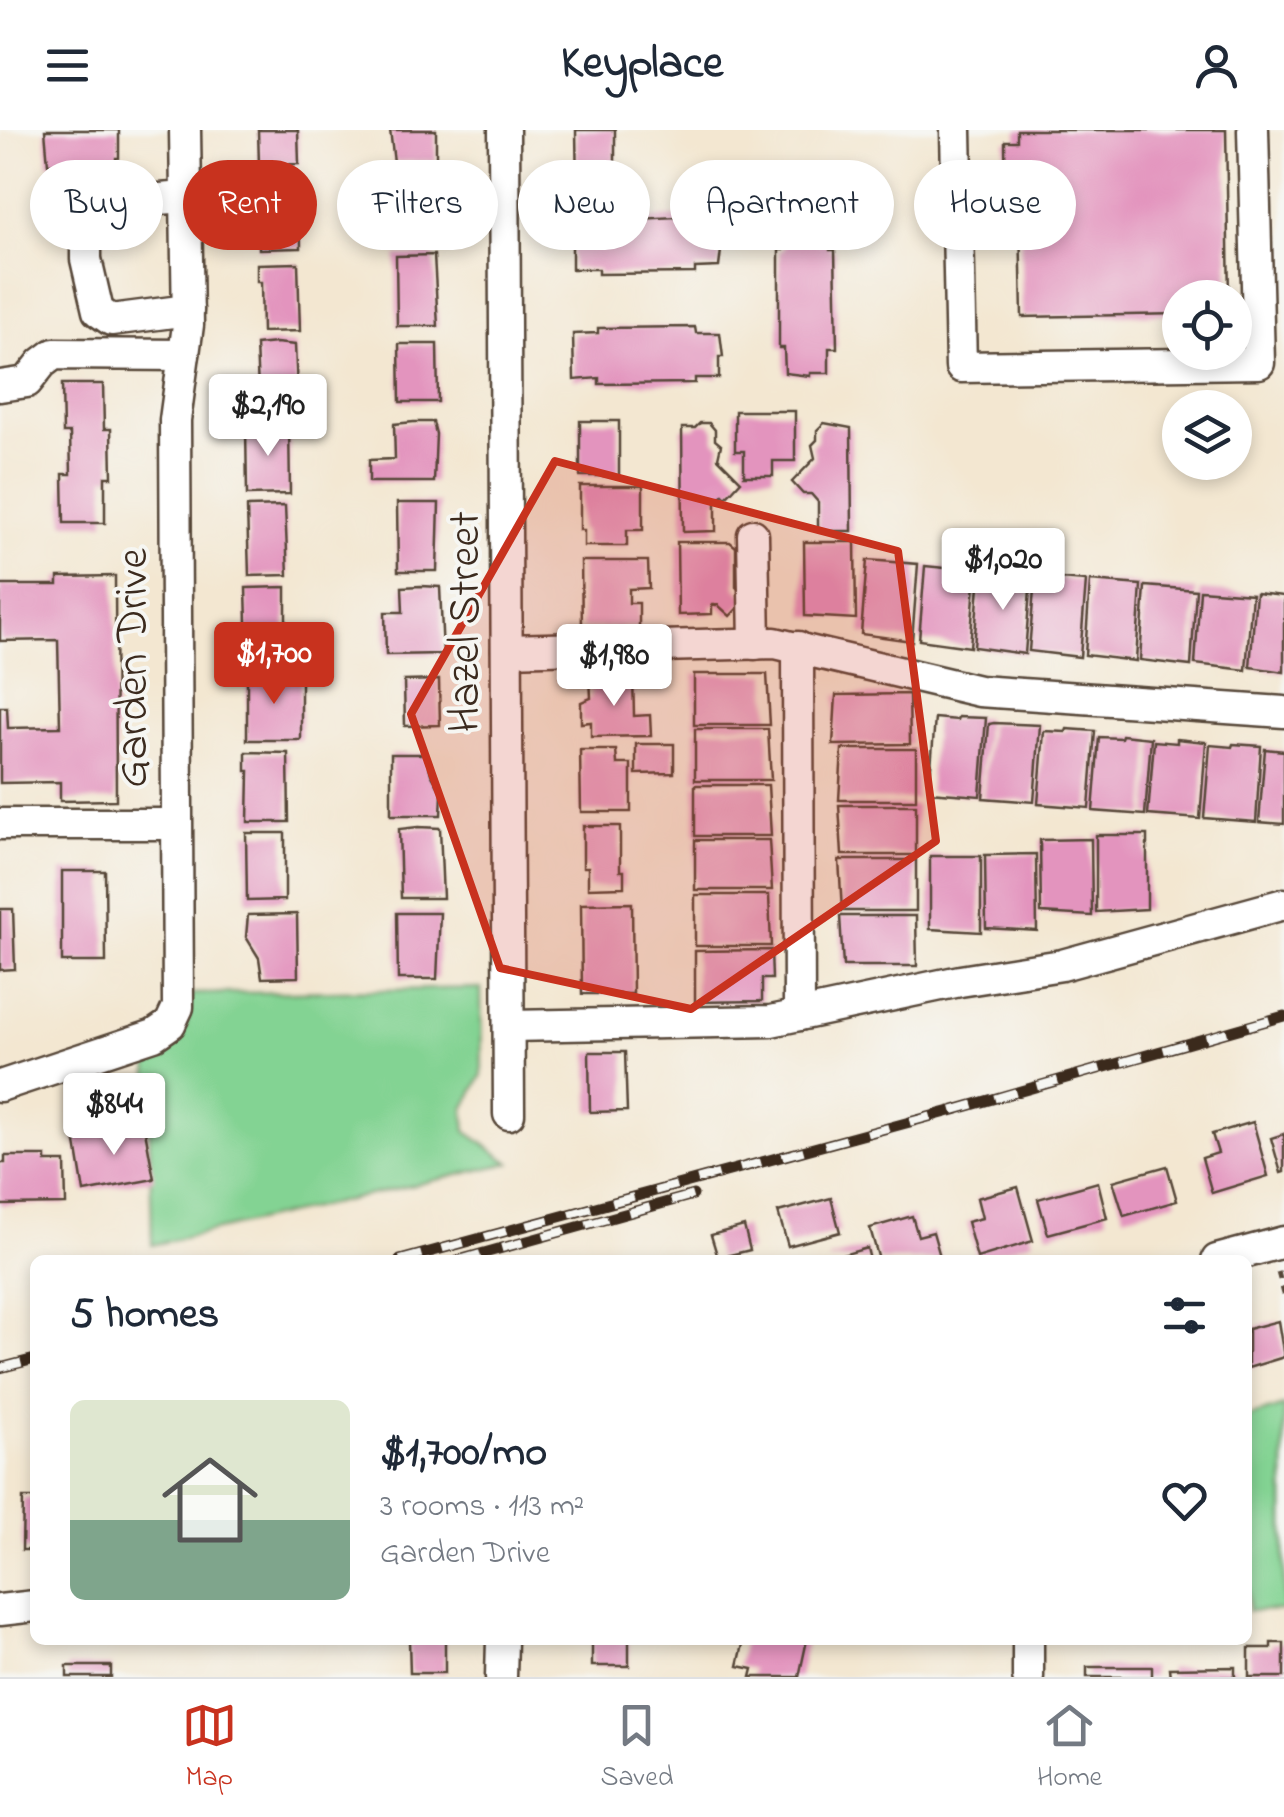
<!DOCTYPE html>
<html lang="en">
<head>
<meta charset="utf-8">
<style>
	body { margin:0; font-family:"Indie Flower",sans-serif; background:#f2f2f3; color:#1f2937; height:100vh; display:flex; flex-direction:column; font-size:38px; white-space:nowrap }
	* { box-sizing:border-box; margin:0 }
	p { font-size:32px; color:#747a83 }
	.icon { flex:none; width:55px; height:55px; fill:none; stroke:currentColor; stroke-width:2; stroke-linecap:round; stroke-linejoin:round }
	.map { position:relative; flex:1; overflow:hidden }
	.drawer { position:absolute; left:30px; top:1125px; width:1222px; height:390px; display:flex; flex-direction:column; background:#fff; border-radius:15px; box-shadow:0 5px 15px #0003 }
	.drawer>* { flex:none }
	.banner { position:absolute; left:30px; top:30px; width:1225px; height:90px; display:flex; gap:20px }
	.buttons { position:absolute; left:1162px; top:150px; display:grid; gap:20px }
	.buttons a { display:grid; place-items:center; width:90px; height:90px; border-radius:50%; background:#fff; box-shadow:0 5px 15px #0003; font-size:50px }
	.price { position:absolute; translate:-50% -85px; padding:0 22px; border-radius:10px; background:#fff; color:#222; font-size:32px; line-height:65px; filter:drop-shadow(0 2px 5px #0008) }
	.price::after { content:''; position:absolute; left:50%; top:60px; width:30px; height:22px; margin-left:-15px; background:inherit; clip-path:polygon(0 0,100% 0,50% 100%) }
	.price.active { background:#c8321e; color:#fff }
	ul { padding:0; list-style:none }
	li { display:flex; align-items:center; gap:30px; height:250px; padding:0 40px }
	li span { display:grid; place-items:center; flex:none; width:280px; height:200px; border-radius:15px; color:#555 }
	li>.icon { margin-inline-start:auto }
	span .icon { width:120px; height:120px; fill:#fffc; stroke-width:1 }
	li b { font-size:42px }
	h2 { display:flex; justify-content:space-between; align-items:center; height:120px; padding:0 40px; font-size:42px }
	.pill { padding:0 35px; border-radius:45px; background:#fff; box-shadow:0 5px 15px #0003; font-size:35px; line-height:90px }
	.pill.active { background:#c8321e; color:#fff }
	header { display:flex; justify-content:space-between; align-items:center; height:130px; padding:0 40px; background:#fff; font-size:45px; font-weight:700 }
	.dock { display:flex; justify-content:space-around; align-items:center; height:140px; border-top:2px solid #e0e1e3; background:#fff; font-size:28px; color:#747a83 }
	.dock a { display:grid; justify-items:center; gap:5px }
	.dock .active { color:#c8321e }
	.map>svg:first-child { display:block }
	.green { fill:#83d393; stroke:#5f7e58; stroke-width:2.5 }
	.building { fill:#e394be }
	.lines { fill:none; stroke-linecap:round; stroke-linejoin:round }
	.minor-casing { stroke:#574639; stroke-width:35 }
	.path { stroke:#574639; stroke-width:5; stroke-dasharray:8 8; stroke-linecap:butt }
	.minor { stroke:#fff; stroke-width:30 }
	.rail-casing { stroke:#3b2a1e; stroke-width:11 }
	.rail { stroke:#f6f6f2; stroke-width:8; stroke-dasharray:22; stroke-linecap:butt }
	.marked { fill:#c8321e; fill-opacity:0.2; stroke:#c8321e; stroke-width:8; stroke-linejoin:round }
	.labels { text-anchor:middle; stroke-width:8; stroke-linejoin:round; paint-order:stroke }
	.street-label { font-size:45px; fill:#3b2a1e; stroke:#f6f6f2 }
</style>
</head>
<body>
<header><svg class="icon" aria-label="menu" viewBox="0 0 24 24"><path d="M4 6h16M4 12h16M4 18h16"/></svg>Keyplace<svg class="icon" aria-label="person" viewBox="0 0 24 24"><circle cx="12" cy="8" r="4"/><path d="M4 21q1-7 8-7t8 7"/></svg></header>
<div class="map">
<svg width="1284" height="1547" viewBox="0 0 1284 1547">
	<rect width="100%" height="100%" fill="#f6f6f2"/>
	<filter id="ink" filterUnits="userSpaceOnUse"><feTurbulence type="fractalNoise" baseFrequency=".01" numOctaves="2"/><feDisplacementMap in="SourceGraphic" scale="20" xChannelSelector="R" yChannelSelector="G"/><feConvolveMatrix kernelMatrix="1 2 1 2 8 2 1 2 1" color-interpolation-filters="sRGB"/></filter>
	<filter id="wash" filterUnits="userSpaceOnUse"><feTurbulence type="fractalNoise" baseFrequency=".0048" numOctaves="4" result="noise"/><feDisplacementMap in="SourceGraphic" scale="40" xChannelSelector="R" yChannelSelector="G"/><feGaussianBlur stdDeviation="2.25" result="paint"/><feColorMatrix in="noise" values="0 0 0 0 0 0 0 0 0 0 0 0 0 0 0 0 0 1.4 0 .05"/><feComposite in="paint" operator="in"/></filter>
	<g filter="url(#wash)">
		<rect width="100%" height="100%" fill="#f3e7d1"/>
		<g class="green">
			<path d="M481,858L482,945L464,979L466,1001L510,1033L152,1115L148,923C184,912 188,901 191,864Z"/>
			<path d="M1284,1276V1480L1248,1481V1287Z"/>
		</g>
		<g id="blocks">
			<g class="building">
				<path d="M45,0H119V28H116V39H87V45H64V34H48Z"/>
				<path d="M258,0H298L299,34L259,35Z"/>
				<path d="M390,0H436V31L394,32Z"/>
				<path d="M576,0H615V60H577Z"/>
				<path d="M1017,0H1226L1229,168H1180V184L1022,187L1020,89H1006L1005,11H1017Z"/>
				<path d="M396,43H415V50H432L435,104H401V89H376V50H396Z"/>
				<path d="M300,45L301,118L259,119L258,46Z"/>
				<path d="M596,86H639V89L695,86V93H719L722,112L719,137L695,138V143L598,144V139H572V100H577V94L596,92Z"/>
				<path d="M798,93L829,96L830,120H835L837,218H829V243H810V246L785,243L784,218H779V120H783L784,96Z"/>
				<path d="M434,125L438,196H397L396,126Z"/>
				<path d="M298,133L300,201L262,202L261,152H257V134Z"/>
				<path d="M695,197L696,203H720L723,227H719V248H695V253L599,254V248L574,250L573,204L598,203V198Z"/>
				<path d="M276,213L295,215L298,283H259L256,215Z"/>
				<path d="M399,214H437L438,272H400Z"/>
				<path d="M62,254H103L104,299H111L112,347H105V393H64L63,344H71L70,303H63Z"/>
				<path d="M735,281H795V331H773V346H744V321H735Z"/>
				<rect x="580" y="291" width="39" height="55"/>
				<path d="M414,292H433L436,304L434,352H369V330L395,329L394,294Z"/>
				<path d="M267,293L289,294L290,364L247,365L246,295Z"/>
				<path d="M700,293H709L715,300V310L721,315L718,328L741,351L730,363L726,367L723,364L716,372V401L683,402L682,298H695Z"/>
				<path d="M824,293L851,298L852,401H818V372L811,364H803L792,352L815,328L812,315L817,310V300Z"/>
				<path d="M580,356H643V400H627V416H584V400H580Z"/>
				<path d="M397,373H439L437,441H398Z"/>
				<path d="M285,376L288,445L249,446L247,377Z"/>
				<path d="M677,412H730L736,417V457L747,468L730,486L718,475H712V484L678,485Z"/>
				<path d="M804,412H855L856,489L805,486Z"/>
				<path d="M867,430L918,434L912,511L861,504Z"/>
				<path d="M581,431H648L649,458L629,459V473H639V497L582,498Z"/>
				<path d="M925,436L976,441L970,517L919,510Z"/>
				<path d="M980,443L1031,447L1025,524L974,517Z"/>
				<path d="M115,446L116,670L60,671V652L0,653V577H7L8,598L60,597L58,510L0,511V455H58V447Z"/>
				<path d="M1035,447L1086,451L1080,527L1029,521Z"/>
				<path d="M1090,451L1141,455L1136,531L1085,525Z"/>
				<path d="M421,456L440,457L443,524L386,525L385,482H403L402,457Z"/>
				<path d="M1145,456L1196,460L1191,536L1140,530Z"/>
				<path d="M286,457V510H290V527L248,528L246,458Z"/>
				<path d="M1200,460L1252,464L1246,540L1195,534Z"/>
				<path d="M1256,463L1284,466V542L1250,537Z"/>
				<path d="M301,543V610H247V544Z"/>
				<path d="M694,544H767L770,595H694Z"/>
				<path d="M590,546H633L634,586L650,585L651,606L591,607V592L581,593V572L591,568Z"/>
				<path d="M439,550L440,595L405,596L404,551Z"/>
				<path d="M909,564L910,614L833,615L836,565Z"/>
				<path d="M958,587L986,588L980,666L929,662L935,588L957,590Z"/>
				<path d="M994,593L1040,595L1034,672L983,668L989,594Z"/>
				<path d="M695,599H768L771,650H695Z"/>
				<path d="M1067,599L1095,601L1089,678L1038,674L1044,601L1066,602Z"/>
				<path d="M1122,605L1151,608L1145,685L1093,681L1099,607L1121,608Z"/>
				<path d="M1177,609L1206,612L1200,689L1148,685L1154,611L1177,613Z"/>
				<path d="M636,614H674V643L636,644Z"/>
				<path d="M1233,614L1261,616L1256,692L1204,688L1210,615L1232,617Z"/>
				<path d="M842,619H916V670H839Z"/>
				<path d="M1265,619L1284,621V694L1259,692Z"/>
				<path d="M580,620H616L617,634H631V682H581Z"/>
				<path d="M246,622L288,623L289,692H248L249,641H246Z"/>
				<path d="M391,624H426L431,644L442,663L441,685H391Z"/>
				<path d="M695,655H768L771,706H695Z"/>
				<path d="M839,675H916V725H842Z"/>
				<path d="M583,696H620V741H624V757L588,758V737H583Z"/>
				<path d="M418,697L440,698L443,768H401L399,699Z"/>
				<path d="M246,703H285V770L247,771Z"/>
				<path d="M1096,705H1147V779L1096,782Z"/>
				<path d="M1091,709L1092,786L1041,783L1040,710Z"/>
				<path d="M695,710H769L772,760H695Z"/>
				<path d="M1036,724L1037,801L986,798L985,725Z"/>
				<path d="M930,726H981V802L930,799Z"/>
				<path d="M839,730H916V781H842Z"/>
				<path d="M62,741H105L106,832H62Z"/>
				<path d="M695,765H769L771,816H695Z"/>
				<path d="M632,773L633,864H582L581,774Z"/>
				<path d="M0,779H13L15,839L0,840Z"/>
				<path d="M397,783H440L437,849H398Z"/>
				<path d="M297,784L298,847L262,848L259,828L246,807L248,785Z"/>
				<path d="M840,786H916L917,836H843Z"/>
				<path d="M771,820L772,849H762V871L695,872V821Z"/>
				<path d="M589,922H625L627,981L590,982Z"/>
				<path d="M1253,992L1268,1046L1212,1063L1202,1028L1218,1023L1212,1004Z"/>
				<path d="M144,995L154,1049L84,1062L75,1007Z"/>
				<path d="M1284,1004V1042L1281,1043L1271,1008Z"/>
				<path d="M5,1026H46V1032H65L66,1074L0,1075V1033H5Z"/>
				<path d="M1167,1036L1177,1071L1124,1086L1113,1051Z"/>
				<path d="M1098,1052L1107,1088L1048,1104L1038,1069Z"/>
				<path d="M1018,1057L1033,1111L977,1128L967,1092L982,1088L977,1068Z"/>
				<path d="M831,1068L840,1102L788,1116L778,1082Z"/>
				<path d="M912,1086L918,1106L933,1102L941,1130H879L870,1098Z"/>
				<path d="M744,1096L750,1120L718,1128L711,1105Z"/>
				<path d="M867,1118L870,1130H829L828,1129Z"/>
				<path d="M1278,1191L1284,1227L1248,1238V1199Z"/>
				<path d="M23,1368H35V1420H22Z"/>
				<path d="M409,1510H445V1543H410Z"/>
				<rect x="592" y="1510" width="37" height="26"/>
				<path d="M744,1510H807L799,1547H751L753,1539L738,1536Z"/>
				<path d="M1271,1513H1284V1547H1249V1518H1271Z"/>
				<rect x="67" y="1536" width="44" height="11"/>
				<rect x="1087" y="1537" width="65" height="10"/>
				<path d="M1235,1537V1547H1170L1169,1538Z"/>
			</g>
		</g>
	</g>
	<g filter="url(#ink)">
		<use href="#blocks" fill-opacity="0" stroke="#574639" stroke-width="2.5"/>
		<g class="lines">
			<g class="minor-casing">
				<g id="minor">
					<path d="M504,0L509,984"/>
					<path d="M956,0L961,237L1259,233L1253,0"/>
					<path d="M186,67L107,73L86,86V129L98,181L111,190L188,180"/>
					<path d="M0,256L27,252L42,233L54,224L184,225"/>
					<path d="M753,405L755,514"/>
					<path d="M798,517L799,885"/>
					<path d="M507,520L775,513L979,561L1284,582"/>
					<path d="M0,694H175"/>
					<path d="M510,896L771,891L960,851L1062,835L1284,774"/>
					<path d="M0,956L154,905L170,894L178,877L175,290L188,195L185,0"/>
					<path d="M1217,1130L1284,1112"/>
					<path d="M0,1480L35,1476"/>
					<path d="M501,1547L502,1510"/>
					<path d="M1028,1547V1510"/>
				</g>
			</g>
			<path class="path" d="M1278,1142L1284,1164"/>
			<use href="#minor" class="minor"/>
			<g class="rail-casing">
				<g id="rail">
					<path d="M400,1130L954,980L1284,886"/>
					<path d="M459,1130L693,1065"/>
					<path d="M0,1238L35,1229"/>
				</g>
			</g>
			<use href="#rail" class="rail"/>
		</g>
	</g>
	<path class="marked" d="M555,331L898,421L936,711L691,879L500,838L411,584Z"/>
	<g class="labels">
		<g class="street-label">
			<text transform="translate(462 492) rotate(-90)" y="16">Hazel Street</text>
			<text transform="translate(130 538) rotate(-90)" y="16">Garden Drive</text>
		</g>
	</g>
</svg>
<div class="buttons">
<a><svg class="icon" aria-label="locate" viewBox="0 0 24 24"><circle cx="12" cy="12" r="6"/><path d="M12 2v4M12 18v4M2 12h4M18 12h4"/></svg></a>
<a><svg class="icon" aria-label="layers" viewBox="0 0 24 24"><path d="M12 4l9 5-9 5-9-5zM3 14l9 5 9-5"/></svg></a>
</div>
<b class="price" style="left:268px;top:329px">$2,190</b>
<b class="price" style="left:1003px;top:483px">$1,020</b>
<b class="price active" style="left:274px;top:577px">$1,700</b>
<b class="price" style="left:614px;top:579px">$1,980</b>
<b class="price" style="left:114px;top:1028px">$844</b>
<div class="banner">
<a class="pill">Buy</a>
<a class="pill active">Rent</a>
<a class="pill">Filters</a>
<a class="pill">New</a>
<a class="pill">Apartment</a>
<a class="pill">House</a>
</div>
<section class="drawer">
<h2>5 homes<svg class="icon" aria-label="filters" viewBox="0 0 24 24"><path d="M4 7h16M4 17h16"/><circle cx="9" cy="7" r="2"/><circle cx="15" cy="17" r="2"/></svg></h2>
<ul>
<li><span style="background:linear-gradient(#dfe7d0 60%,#7fa58c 0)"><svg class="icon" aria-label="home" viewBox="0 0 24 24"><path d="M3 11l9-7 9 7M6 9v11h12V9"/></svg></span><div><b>$1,700/mo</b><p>3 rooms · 113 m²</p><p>Garden Drive</p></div><svg class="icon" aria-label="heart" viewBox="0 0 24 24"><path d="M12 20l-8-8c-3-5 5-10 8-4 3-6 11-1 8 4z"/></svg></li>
</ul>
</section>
</div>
<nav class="dock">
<a class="active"><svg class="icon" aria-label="map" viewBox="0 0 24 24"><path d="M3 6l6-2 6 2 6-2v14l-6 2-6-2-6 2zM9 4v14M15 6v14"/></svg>Map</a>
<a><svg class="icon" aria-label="saved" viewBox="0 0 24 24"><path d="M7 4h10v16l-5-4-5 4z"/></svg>Saved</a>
<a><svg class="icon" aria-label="home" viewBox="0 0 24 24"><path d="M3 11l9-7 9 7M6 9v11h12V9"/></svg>Home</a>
</nav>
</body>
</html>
